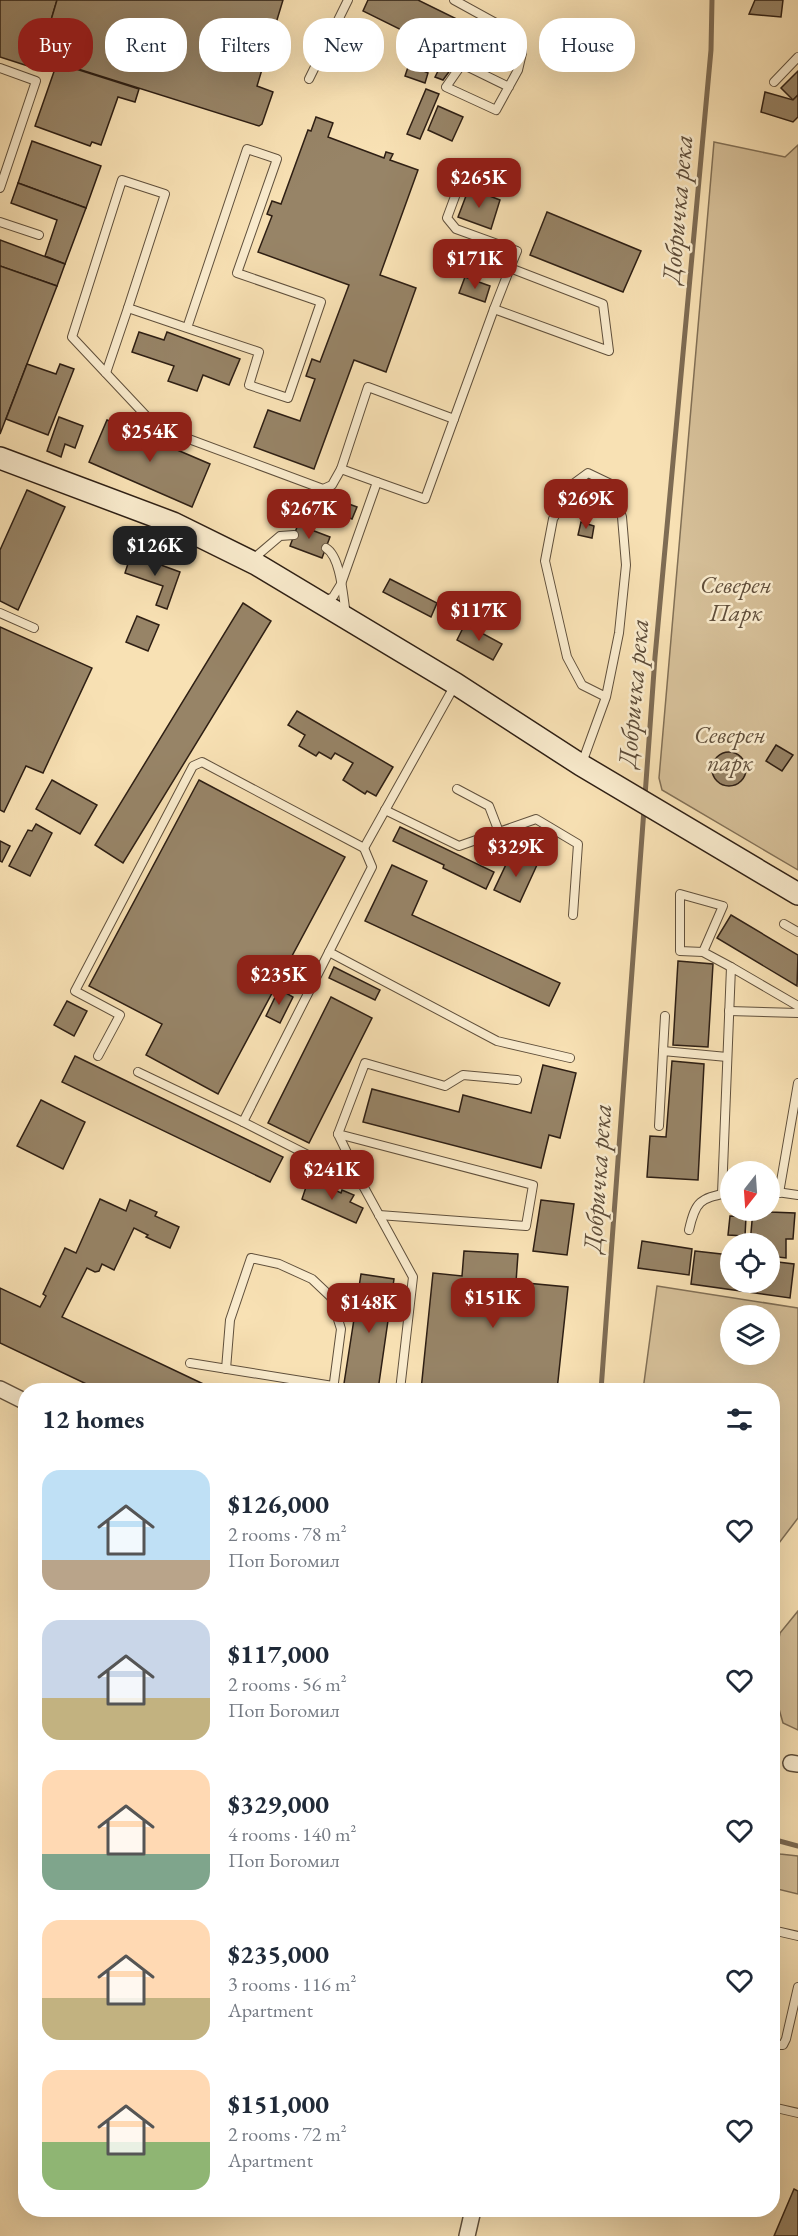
<!DOCTYPE html>
<html lang="en">
<head>
<meta charset="utf-8">
<style>
	body { margin:0; font-family:"EB Garamond",serif; background:#f2f2f3; color:#1f2937; height:100vh; display:flex; flex-direction:column; font-size:22px; white-space:nowrap }
	* { box-sizing:border-box; margin:0 }
	p { font-size:20px; color:#747a83 }
	.icon { flex:none; width:33px; height:33px; fill:none; stroke:currentColor; stroke-width:2; stroke-linecap:round; stroke-linejoin:round }
	.map { position:relative; flex:1; overflow:hidden }
	.drawer { position:absolute; left:18px; top:1383px; width:762px; height:834px; display:flex; flex-direction:column; background:#fff; border-radius:24px; box-shadow:0 6px 24px #0002 }
	.drawer>* { flex:none }
	.hud { position:absolute; left:18px; top:18px; width:762px; height:54px; display:flex; gap:12px }
	.needle { width:39px; rotate:197deg }
	.tools { position:absolute; left:720px; top:1161px; display:grid; gap:12px }
	.tools a { display:grid; place-items:center; width:60px; height:60px; border-radius:50%; background:#fff; box-shadow:0 6px 24px #0002; font-size:30px }
	.price { position:absolute; translate:-50% -51px; padding:0 14px; border-radius:12px; background:#8f2418; color:#fff; font-size:20px; line-height:39px; filter:drop-shadow(0 2px 3px #0008) }
	.price::after { content:''; position:absolute; left:50%; top:36px; width:18px; height:14px; margin-left:-9px; background:inherit; clip-path:polygon(0 0,100% 0,50% 100%) }
	.price.selected { background:#222; color:#fff }
	ul { padding:0; list-style:none }
	li { display:flex; align-items:center; gap:18px; height:150px; padding:0 24px }
	li span { display:grid; place-items:center; flex:none; width:168px; height:120px; border-radius:18px; color:#555 }
	li>.icon { margin-inline-start:auto }
	span .icon { width:72px; height:72px; fill:#fffc; stroke-width:1 }
	li b { font-size:26px }
	h2 { display:flex; justify-content:space-between; align-items:center; height:72px; padding:0 24px; font-size:26px }
	.pill { padding:0 21px; border-radius:24px; background:#fff; box-shadow:0 6px 24px #0002; font-size:21px; line-height:54px }
	.pill.selected { background:#8f2418; color:#fff }
	.map>svg:first-child { display:block }
	.green { fill:#d6c099; stroke:#827056; stroke-width:1.5; fill-rule:evenodd }
	.lines { fill:none; stroke-linecap:round; stroke-linejoin:round }
	.stream { stroke:#7e6c54; stroke-width:5 }
	.building { fill:#978467; stroke:#2e1f14; stroke-width:1.5 }
	.lane-casing { stroke:#60503c; stroke-width:10 }
	.street-casing { stroke:#60503c; stroke-width:18 }
	.secondary-casing { stroke:#2e1f14; stroke-width:24 }
	.lane { stroke:#faecce; stroke-width:8 }
	.street { stroke:#faecce; stroke-width:15 }
	.secondary { stroke:#faecce; stroke-width:21 }
	.labels { text-anchor:middle; stroke-width:5; stroke-linejoin:round; paint-order:stroke }
	.park-label { font-size:24px; font-style:italic; fill:#604f3c; stroke:#faecce }
	.water-label { font-size:26px; font-style:italic; fill:#5d4c39; stroke:#faecce }
</style>
</head>
<body>
<div class="map">
<svg width="798" height="2236" viewBox="0 0 798 2236">
	<rect width="100%" height="100%" fill="#f8e1b4"/>
	<filter id="stains"><feTurbulence type="fractalNoise" baseFrequency=".00333" numOctaves="4"/><feColorMatrix values="0 0 0 0 .2 0 0 0 0 .09 0 0 0 0 .02 0 0 0 .5 -.17"/></filter>
	<radialGradient id="worn" r=".72"><stop offset=".6" stop-color="#630" stop-opacity="0"/><stop offset="1" stop-color="#630" stop-opacity=".3"/></radialGradient>
	<g class="green">
		<path d="M714,142L785,157L798,145V870L662,790L659,778Z"/>
		<path d="M657,1286L798,1308V1518L776,1547L773,1549L772,1390H643ZM730,1316H770V1354H730Z"/>
		<path d="M798,1611V1730L783,1723L773,1688V1667L780,1633Z"/>
		<path d="M772,1850L780,1854L798,1856V1894L773,1888Z"/>
	</g>
	<g class="lines">
		<g class="stream">
			<path d="M645,796L655,657L711,50L712,0"/>
			<path d="M601,1390L644,809"/>
			<path d="M772,1839L798,1846"/>
		</g>
	</g>
	<g class="building">
		<path d="M0,0H57L40,57L31,54L28,66L0,57Z"/>
		<path d="M57,0H283L257,86L273,92L262,124L259,126L40,57Z"/>
		<path d="M368,0H418L469,25L454,56L459,58L443,80L435,77L439,69L416,58L422,46L436,52L438,48L363,11Z"/>
		<path d="M755,0H783L781,17L749,14Z"/>
		<circle cx="374" cy="47" r="6"/>
		<path d="M57,63L139,89L135,102L118,97L101,145L92,142L90,146L35,126Z"/>
		<path d="M409,64L428,73L425,83L405,76Z"/>
		<path d="M798,71V95L793,100L781,88Z"/>
		<path d="M426,89L439,94L420,139L407,134Z"/>
		<path d="M765,92L793,100L798,95V117L793,122L761,112Z"/>
		<path d="M438,106L463,117L452,141L428,130Z"/>
		<path d="M316,117L333,123L328,137L384,158L386,152L393,154L390,160L418,170L380,275L416,288L386,372L354,360L314,469L254,447L268,410L300,421L315,379L306,376L312,359L320,362L349,285L258,252L272,216L267,214L272,201L281,204L308,130L311,131Z"/>
		<path d="M32,141L101,166L86,208L18,183Z"/>
		<path d="M18,183L86,208L65,264L45,256L57,220L11,203Z"/>
		<path d="M469,188L500,200L491,229L458,217Z"/>
		<path d="M547,212L641,251L623,292L530,255Z"/>
		<path d="M0,240L65,264L57,286L0,266Z"/>
		<path d="M0,266L57,286L0,434Z"/>
		<path d="M465,277L490,286L485,302L459,293Z"/>
		<path d="M139,332L164,340L167,332L240,359L229,385L203,375L197,391L168,381L174,366L132,352Z"/>
		<path d="M27,364L56,374L60,364L74,369L48,435L6,419Z"/>
		<path d="M59,417L83,426L75,448L65,444L61,457L47,451Z"/>
		<path d="M107,420L210,464L192,507L89,462Z"/>
		<path d="M27,490L65,507L18,610L0,601V550Z"/>
		<path d="M338,500L357,507L352,519L334,511Z"/>
		<path d="M293,503L316,512L311,523L288,514Z"/>
		<path d="M300,519L311,523L309,529L330,537L322,558L290,546Z"/>
		<path d="M581,522L594,526L592,538L578,535Z"/>
		<path d="M131,554L180,572L167,609L156,605L163,586L125,573Z"/>
		<path d="M390,579L437,603L431,617L383,592Z"/>
		<path d="M243,603L271,621L123,863L95,845Z"/>
		<path d="M137,616L159,625L148,651L126,642Z"/>
		<path d="M465,624L502,644L493,660L457,640Z"/>
		<path d="M0,627L92,668L43,773L26,766L4,812L0,810Z"/>
		<path d="M297,711L393,767L376,796L367,791L365,794L343,780L353,763L335,753L331,759L319,752L316,756L299,746L305,735L288,725Z"/>
		<path d="M776,745L793,755L782,771L766,761Z"/>
		<circle cx="729" cy="769" r="17"/>
		<path d="M52,780L97,805L80,834L36,809Z"/>
		<path d="M199,780L345,857L218,1094L146,1055L162,1024L89,986Z"/>
		<path d="M36,824L52,833L30,876L9,866L28,830L32,831Z"/>
		<path d="M400,827L494,872L486,889L443,868L444,865L393,841Z"/>
		<path d="M0,841L10,846L2,862L0,861Z"/>
		<path d="M511,854L537,865L520,902L494,890Z"/>
		<path d="M392,865L427,881L412,915L560,983L549,1006L365,921Z"/>
		<path d="M731,915L798,955L797,986L717,938Z"/>
		<path d="M678,961L713,964L708,1047L673,1045Z"/>
		<path d="M334,967L380,990L375,1000L329,978Z"/>
		<path d="M279,989L293,997L280,1023L266,1016Z"/>
		<path d="M331,997L372,1018L309,1143L268,1123Z"/>
		<path d="M67,1001L87,1011L74,1036L54,1025Z"/>
		<path d="M75,1056L283,1157L270,1182L62,1082Z"/>
		<path d="M672,1061L704,1064L698,1180L647,1177L650,1136L666,1137Z"/>
		<path d="M543,1065L576,1073L560,1138L549,1135L541,1168L363,1122L372,1089L459,1112L463,1095L531,1113Z"/>
		<path d="M41,1100L85,1122L63,1169L17,1146Z"/>
		<path d="M309,1178L341,1193L342,1190L354,1195L350,1202L363,1208L356,1223L302,1199Z"/>
		<path d="M100,1199L126,1211L130,1200L157,1212L155,1216L179,1227L170,1248L146,1237L148,1235L134,1228L114,1270L102,1264L99,1271L95,1272L87,1268L62,1317L216,1390H99L0,1343V1288L40,1307L46,1296L43,1294L65,1248L76,1253Z"/>
		<path d="M541,1200L574,1204L567,1255L533,1251Z"/>
		<path d="M770,1200H771L770,1212L795,1213L793,1239H786V1258L770,1256V1244H750L753,1210H770Z"/>
		<path d="M730,1216L746,1217L745,1236L728,1235Z"/>
		<path d="M642,1241L692,1249L689,1275L638,1268Z"/>
		<path d="M464,1251L518,1254L516,1282L568,1287L557,1390H421L433,1273L462,1276Z"/>
		<path d="M695,1251L730,1255V1282H770V1261L794,1264L790,1298L691,1284Z"/>
		<path d="M361,1274L394,1279L378,1390H343Z"/>
		<path d="M794,2189L798,2191V2236H774Z"/>
	</g>
	<g class="lines">
		<g class="lane-casing">
			<g id="lane">
				<path d="M454,0L503,27L516,36L521,45L522,53L518,70L496,110L446,87L462,64L509,87"/>
				<path d="M0,68L36,81L0,188"/>
				<path d="M309,79L348,0"/>
				<path d="M774,82L798,57"/>
				<path d="M0,222L39,235"/>
				<path d="M494,309L510,268"/>
				<path d="M187,328L259,352L249,385L288,398L321,302L237,273L277,159L247,149L187,328L128,308L165,194L122,180L72,337L149,419L170,432L323,489L332,485L341,469"/>
				<path d="M106,373L128,308"/>
				<path d="M377,482L425,499L454,419"/>
				<path d="M326,548C341,557 343,597 346,615"/>
				<path d="M253,559L280,536L294,535"/>
				<path d="M323,602L333,597L341,584L377,482L341,469L368,387L454,419L494,309L609,351L603,304L510,268L517,251L456,229L447,218L457,191"/>
				<path d="M0,613L34,628"/>
				<path d="M582,763L606,697L619,633L626,565L622,517L611,484L588,473L573,484L553,519L545,561L567,657L582,685L606,697"/>
				<path d="M457,789L489,806L499,832"/>
				<path d="M385,810L459,846L536,819L578,844L573,915"/>
				<path d="M364,848L372,867L329,952L497,1041L570,1058"/>
				<path d="M784,924L798,932"/>
				<path d="M703,952L723,906L680,894V951L703,952L731,967"/>
				<path d="M729,1011L798,1013"/>
				<path d="M663,1051L665,1016"/>
				<path d="M98,1056L120,1015L75,991L193,766L202,762L364,848L455,685"/>
				<path d="M138,1072L243,1122L329,952"/>
				<path d="M243,1122L361,1182L413,1277L400,1390"/>
				<path d="M659,1126L663,1051L727,1057"/>
				<path d="M338,1134L361,1182"/>
				<path d="M770,1191L798,1195"/>
				<path d="M779,1193L798,1083"/>
				<path d="M722,1194L731,967L798,1006"/>
				<path d="M379,1215L526,1226L533,1185L338,1134L365,1063L445,1086L463,1075L517,1080"/>
				<path d="M689,1230C696,1199 701,1199 730,1192"/>
				<path d="M190,1363L333,1386"/>
				<path d="M226,1369L230,1320L251,1258L279,1264L312,1279L331,1297L341,1329L333,1390"/>
				<path d="M772,1930L798,1936"/>
				<path d="M772,2045H783L786,2039L798,1987"/>
				<path d="M772,2107L798,2113"/>
			</g>
		</g>
		<g class="street-casing">
			<g id="street">
				<path d="M0,1389L26,1402"/>
				<path d="M791,1763L798,1764"/>
				<path d="M467,2236L473,2210"/>
			</g>
		</g>
		<g class="secondary-casing">
			<path id="secondary" d="M0,458L173,523L256,564L456,684L581,765L798,894"/>
		</g>
		<use href="#lane" class="lane"/>
		<use href="#street" class="street"/>
		<use href="#secondary" class="secondary"/>
	</g>
	<g class="labels">
		<g class="park-label">
			<text x="736" y="593">Северен<tspan x="736" dy="28">Парк</tspan></text>
			<text x="730" y="743">Северен<tspan x="730" dy="28">парк</tspan></text>
		</g>
		<g class="water-label">
			<text transform="translate(677 209) rotate(-85)" y="9">Добричка река</text>
			<text transform="translate(633 693) rotate(-85)" y="9">Добричка река</text>
			<text transform="translate(597 1178) rotate(-86)" y="9">Добричка река</text>
		</g>
	</g>
	<rect width="100%" height="100%" filter="url(#stains)"/>
	<rect width="100%" height="100%" fill="url(#worn)"/>
</svg>
<div class="tools">
<a><svg class="needle" viewBox="-14 -14 28 28"><path d="M0-13l5 13h-10z" fill="#e53935"/><path d="M0 13l5-13h-10z" fill="#747a83"/></svg></a>
<a><svg class="icon" aria-label="locate" viewBox="0 0 24 24"><circle cx="12" cy="12" r="6"/><path d="M12 2v4M12 18v4M2 12h4M18 12h4"/></svg></a>
<a><svg class="icon" aria-label="layers" viewBox="0 0 24 24"><path d="M12 4l9 5-9 5-9-5zM3 14l9 5 9-5"/></svg></a>
</div>
<b class="price" style="left:479px;top:209px">$265K</b>
<b class="price" style="left:475px;top:290px">$171K</b>
<b class="price" style="left:150px;top:463px">$254K</b>
<b class="price" style="left:586px;top:530px">$269K</b>
<b class="price" style="left:309px;top:540px">$267K</b>
<b class="price selected" style="left:155px;top:577px">$126K</b>
<b class="price" style="left:479px;top:642px">$117K</b>
<b class="price" style="left:516px;top:878px">$329K</b>
<b class="price" style="left:279px;top:1006px">$235K</b>
<b class="price" style="left:332px;top:1201px">$241K</b>
<b class="price" style="left:493px;top:1329px">$151K</b>
<b class="price" style="left:369px;top:1334px">$148K</b>
<div class="hud">
<a class="pill selected">Buy</a>
<a class="pill">Rent</a>
<a class="pill">Filters</a>
<a class="pill">New</a>
<a class="pill">Apartment</a>
<a class="pill">House</a>
</div>
<section class="drawer">
<h2>12 homes<svg class="icon" aria-label="filters" viewBox="0 0 24 24"><path d="M4 7h16M4 17h16"/><circle cx="9" cy="7" r="2"/><circle cx="15" cy="17" r="2"/></svg></h2>
<ul>
<li><span style="background:linear-gradient(#bfe0f5 75%,#b9a48a 0)"><svg class="icon" aria-label="home" viewBox="0 0 24 24"><path d="M3 11l9-7 9 7M6 9v11h12V9"/></svg></span><div><b>$126,000</b><p>2 rooms · 78 m²</p><p>Поп Богомил</p></div><svg class="icon" aria-label="heart" viewBox="0 0 24 24"><path d="M12 20l-8-8c-3-5 5-10 8-4 3-6 11-1 8 4z"/></svg></li>
<li><span style="background:linear-gradient(#c9d6e8 65%,#c2b280 0)"><svg class="icon" aria-label="home" viewBox="0 0 24 24"><path d="M3 11l9-7 9 7M6 9v11h12V9"/></svg></span><div><b>$117,000</b><p>2 rooms · 56 m²</p><p>Поп Богомил</p></div><svg class="icon" aria-label="heart" viewBox="0 0 24 24"><path d="M12 20l-8-8c-3-5 5-10 8-4 3-6 11-1 8 4z"/></svg></li>
<li><span style="background:linear-gradient(#ffd9b3 70%,#7fa58c 0)"><svg class="icon" aria-label="home" viewBox="0 0 24 24"><path d="M3 11l9-7 9 7M6 9v11h12V9"/></svg></span><div><b>$329,000</b><p>4 rooms · 140 m²</p><p>Поп Богомил</p></div><svg class="icon" aria-label="heart" viewBox="0 0 24 24"><path d="M12 20l-8-8c-3-5 5-10 8-4 3-6 11-1 8 4z"/></svg></li>
<li><span style="background:linear-gradient(#ffd9b3 65%,#c2b280 0)"><svg class="icon" aria-label="home" viewBox="0 0 24 24"><path d="M3 11l9-7 9 7M6 9v11h12V9"/></svg></span><div><b>$235,000</b><p>3 rooms · 116 m²</p><p>Apartment</p></div><svg class="icon" aria-label="heart" viewBox="0 0 24 24"><path d="M12 20l-8-8c-3-5 5-10 8-4 3-6 11-1 8 4z"/></svg></li>
<li><span style="background:linear-gradient(#ffd9b3 60%,#8fb573 0)"><svg class="icon" aria-label="home" viewBox="0 0 24 24"><path d="M3 11l9-7 9 7M6 9v11h12V9"/></svg></span><div><b>$151,000</b><p>2 rooms · 72 m²</p><p>Apartment</p></div><svg class="icon" aria-label="heart" viewBox="0 0 24 24"><path d="M12 20l-8-8c-3-5 5-10 8-4 3-6 11-1 8 4z"/></svg></li>
</ul>
</section>
</div>
</body>
</html>
